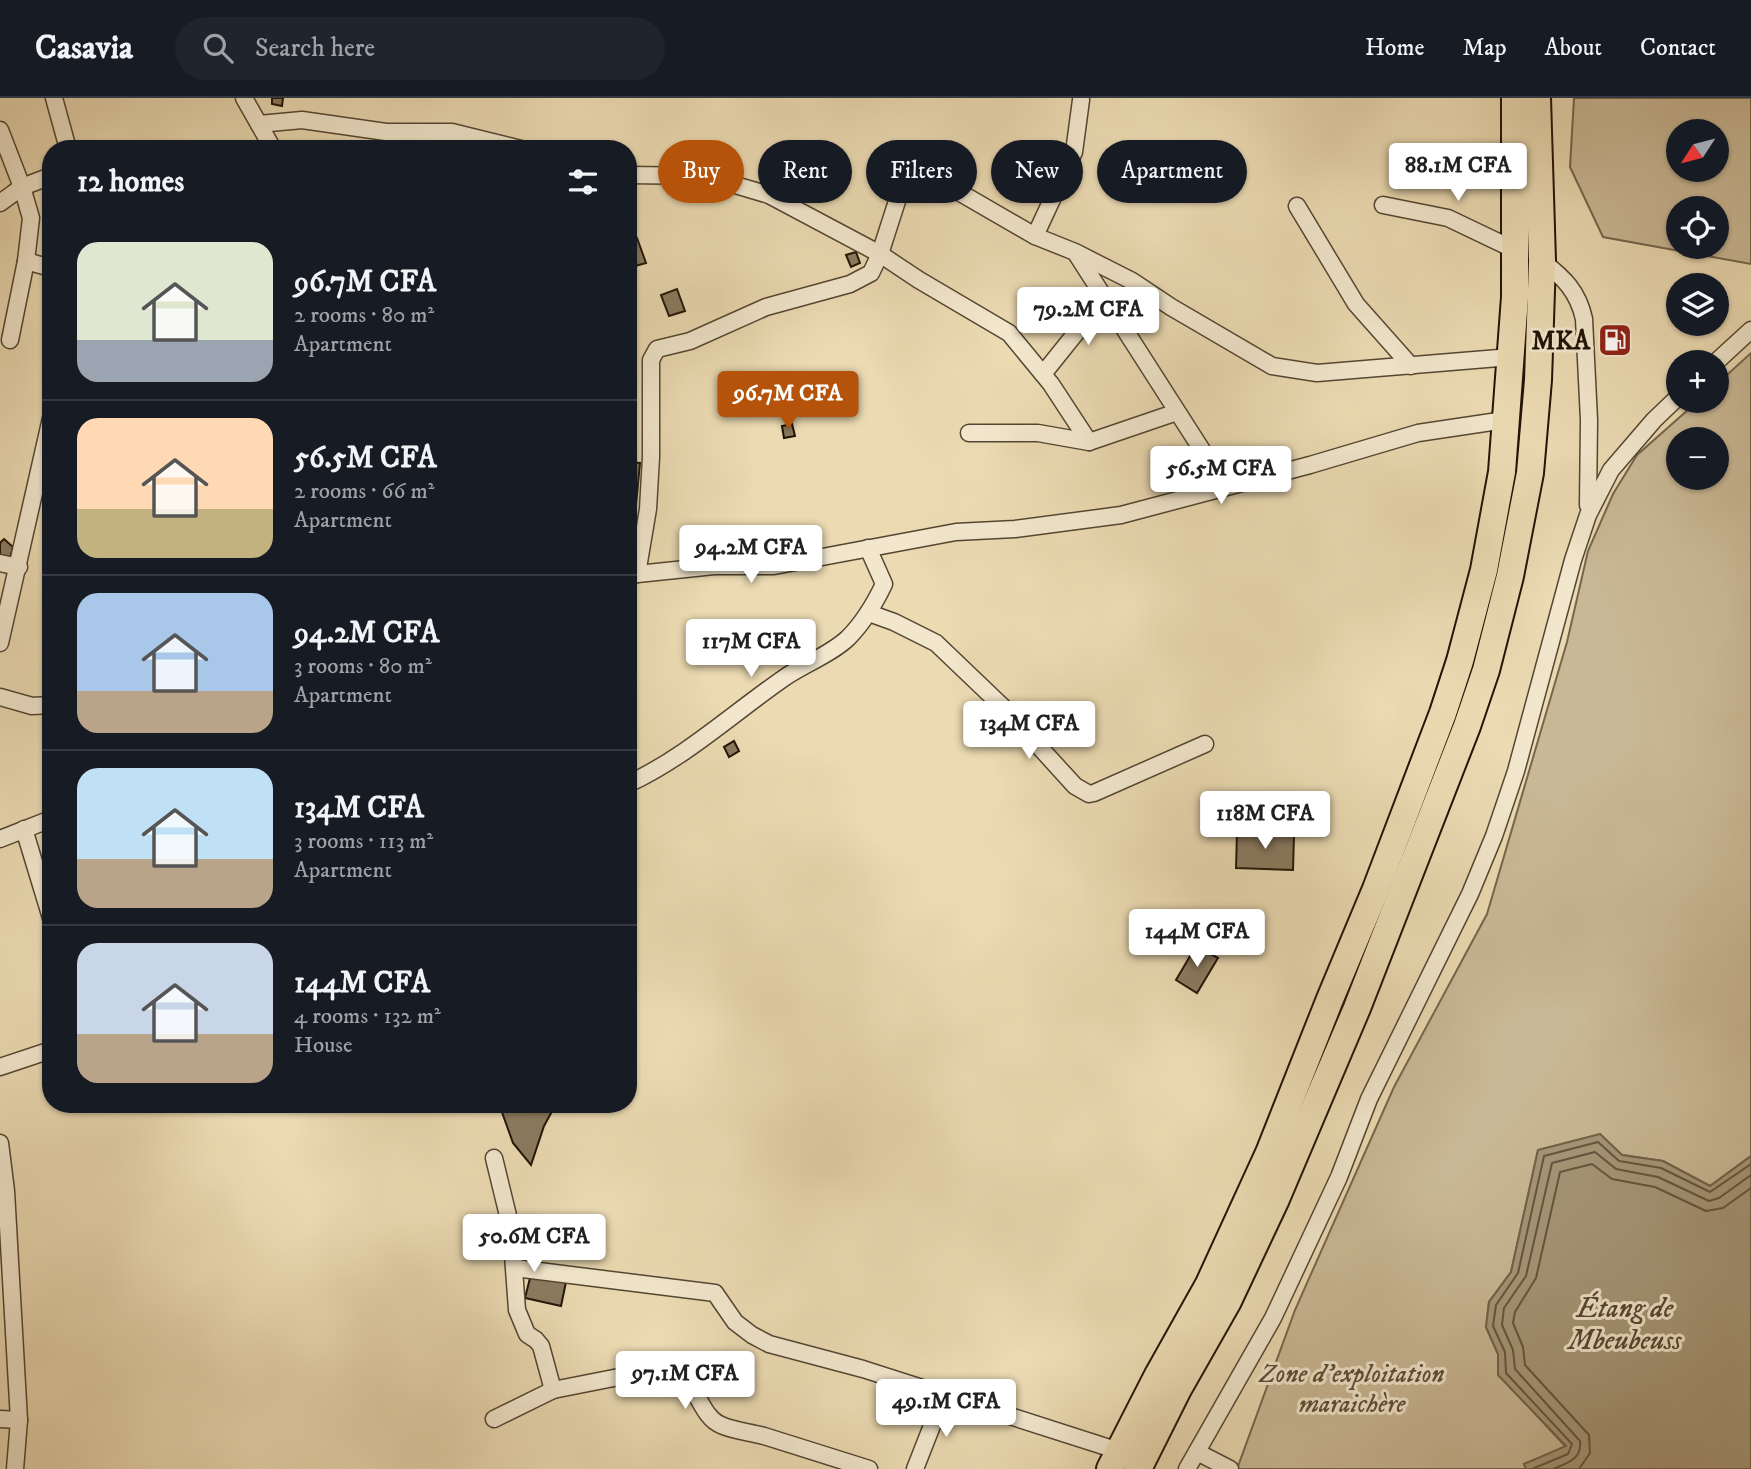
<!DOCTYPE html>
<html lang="en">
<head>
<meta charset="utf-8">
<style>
	body { margin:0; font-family:"IM FELL DW Pica",serif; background:#20242c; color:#f1f3f6; height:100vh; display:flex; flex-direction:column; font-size:26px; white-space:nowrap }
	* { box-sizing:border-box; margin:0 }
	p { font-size:23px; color:#9ea1a6 }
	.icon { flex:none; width:38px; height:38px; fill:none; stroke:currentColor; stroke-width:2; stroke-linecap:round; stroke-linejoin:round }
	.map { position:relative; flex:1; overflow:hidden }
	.details { position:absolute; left:42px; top:42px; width:595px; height:973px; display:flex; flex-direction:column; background:#171b24; border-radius:28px; box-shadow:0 2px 5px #0004 }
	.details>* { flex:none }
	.guide { position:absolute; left:658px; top:42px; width:665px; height:63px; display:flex; gap:14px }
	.needle { width:46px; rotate:234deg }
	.controls { position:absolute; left:1666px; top:21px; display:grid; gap:14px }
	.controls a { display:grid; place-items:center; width:63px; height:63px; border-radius:50%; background:#171b24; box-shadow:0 2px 5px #0004; font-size:35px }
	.price { position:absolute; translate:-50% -60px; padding:0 16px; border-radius:7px; background:#fff; color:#222; font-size:23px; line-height:46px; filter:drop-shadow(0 2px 4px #0008) }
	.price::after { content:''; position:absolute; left:50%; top:42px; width:21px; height:16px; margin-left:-10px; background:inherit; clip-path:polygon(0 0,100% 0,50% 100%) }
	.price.selected { background:#b45309; color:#fff }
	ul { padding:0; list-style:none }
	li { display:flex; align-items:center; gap:21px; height:175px; padding:0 35px }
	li+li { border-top:2px solid #363941 }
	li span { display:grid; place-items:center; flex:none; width:196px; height:140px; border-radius:21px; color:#555 }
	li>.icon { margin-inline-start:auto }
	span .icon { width:84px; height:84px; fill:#fffc; stroke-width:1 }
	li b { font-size:30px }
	h2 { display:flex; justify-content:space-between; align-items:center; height:84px; padding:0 35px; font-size:30px }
	.chip { padding:0 24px; border-radius:32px; background:#171b24; box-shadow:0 2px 5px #0004; font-size:24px; line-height:63px }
	.chip.selected { background:#b45309; color:#fff }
	header { display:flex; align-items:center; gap:42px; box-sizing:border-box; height:98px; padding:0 35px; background:#171b24; border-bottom:2px solid #363941 }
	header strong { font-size:33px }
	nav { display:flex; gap:38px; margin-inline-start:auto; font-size:24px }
	.search { width:490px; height:63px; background:#20242c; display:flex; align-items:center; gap:18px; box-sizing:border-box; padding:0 24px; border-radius:38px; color:#9ea1a6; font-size:26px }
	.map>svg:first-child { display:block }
	.green { fill:#c9b895; stroke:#75664e; stroke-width:2; fill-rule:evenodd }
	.water { fill:#a69778; stroke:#71634b; stroke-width:2 }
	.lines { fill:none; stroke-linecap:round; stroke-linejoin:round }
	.shore { stroke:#645640; stroke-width:2 }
	.building { fill:#8a7b60; stroke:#211407; stroke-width:2 }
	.minor-casing { stroke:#544632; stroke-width:19 }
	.trunk-casing { stroke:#211407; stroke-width:30 }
	.minor { stroke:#f2e7cd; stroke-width:16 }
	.trunk { stroke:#ebdab2; stroke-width:26 }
	.labels { text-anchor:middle; stroke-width:6; stroke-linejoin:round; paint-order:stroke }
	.poi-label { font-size:26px; font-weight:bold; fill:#211407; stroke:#f2e7cd; text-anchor:end }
	.park-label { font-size:26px; font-style:italic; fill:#5c4d39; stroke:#f2e7cd }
	.water-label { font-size:28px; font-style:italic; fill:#564834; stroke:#f2e7cd }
</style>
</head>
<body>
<header>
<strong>Casavia</strong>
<div class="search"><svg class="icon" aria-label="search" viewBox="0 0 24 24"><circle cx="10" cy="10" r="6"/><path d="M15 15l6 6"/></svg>Search here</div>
<nav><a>Home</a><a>Map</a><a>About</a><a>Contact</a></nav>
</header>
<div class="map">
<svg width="1751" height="1371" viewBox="0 0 1751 1371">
	<rect width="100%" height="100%" fill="#ebdab2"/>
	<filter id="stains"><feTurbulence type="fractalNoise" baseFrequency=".00286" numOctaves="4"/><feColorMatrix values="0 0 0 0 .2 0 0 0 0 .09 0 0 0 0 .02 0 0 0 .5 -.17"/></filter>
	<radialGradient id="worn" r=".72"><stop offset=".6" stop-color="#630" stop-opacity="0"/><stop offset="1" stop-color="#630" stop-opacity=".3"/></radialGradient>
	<g class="green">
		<path d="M1574,0H1751V166L1603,139L1570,69ZM1678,33H1717V72H1678ZM1678,110H1717V149H1678Z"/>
		<path d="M1751,255V1058L1710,1088L1663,1063L1622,1057L1600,1036L1538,1052L1511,1174L1489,1204L1486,1229L1498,1256L1499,1277L1566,1349L1524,1366L1526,1371H1237L1295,1212L1394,989L1487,816L1567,544L1588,453L1613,396L1637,357L1698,303H1717V286ZM1678,341H1717V380H1678Z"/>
	</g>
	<path class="water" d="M1600,1036L1622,1057L1663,1063L1710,1088L1751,1058V1371H1526L1524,1366L1566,1348L1498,1277V1256L1486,1229L1489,1204L1511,1174L1538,1052Z"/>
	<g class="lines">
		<g class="shore">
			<path d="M1532,1371L1568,1356L1572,1346L1506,1275L1505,1254L1493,1228L1496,1207L1518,1175L1544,1058L1598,1044L1619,1063L1661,1070L1710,1094L1751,1066"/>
			<path d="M1553,1371C1568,1365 1582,1361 1580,1343L1515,1271L1513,1252L1502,1227L1504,1210L1526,1178L1552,1065L1595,1054L1616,1071L1658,1079L1709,1103L1719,1100L1751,1077"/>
			<path d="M1579,1371L1590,1355L1589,1337L1525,1267L1523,1249L1513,1225L1515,1214L1536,1180L1560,1074L1592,1066L1612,1081L1655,1089L1706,1113L1723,1110L1751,1090"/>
		</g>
	</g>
	<g class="building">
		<path d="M272,0H283L282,8L272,6Z"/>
		<path d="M637,140L646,165L635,168L628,144Z"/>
		<path d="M856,154L860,165L851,169L846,157Z"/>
		<path d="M677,191L685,213L669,218L661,197Z"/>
		<path d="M792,326L795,338L784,340L782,328Z"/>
		<path d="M628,364L640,365L636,407L628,406Z"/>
		<path d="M4,441L13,449L9,465L0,456V445Z"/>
		<path d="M734,643L739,653L729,659L724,649Z"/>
		<path d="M1237,734L1294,737L1293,772L1236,770Z"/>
		<path d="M1196,848L1218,860L1197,895L1176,882Z"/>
		<path d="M499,1006H556L544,1028L531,1067L513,1045Z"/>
		<path d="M531,1176L566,1184L561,1208L525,1200Z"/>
	</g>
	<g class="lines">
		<g class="minor-casing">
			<g id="minor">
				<path d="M54,0L68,51"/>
				<path d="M244,0L273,51"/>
				<path d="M259,26L302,22L386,34H452L521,51"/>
				<path d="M0,32L22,89L31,120L26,163L10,242"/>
				<path d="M628,77L705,78L769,97L880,156L919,182L1009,235L1051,286L1089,344"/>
				<path d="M0,105L22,89L51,78"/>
				<path d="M1383,107L1448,120L1515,152"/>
				<path d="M1297,108L1356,206L1411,268"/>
				<path d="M1035,138L1074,54L1081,2"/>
				<path d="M1077,157L1225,388"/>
				<path d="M26,163L51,170"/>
				<path d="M1542,163C1563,179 1578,193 1584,221L1589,322L1588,407"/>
				<path d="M1716,264L1751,232"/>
				<path d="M1043,276L1104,200"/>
				<path d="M969,335H1038L1089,344L1177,314"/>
				<path d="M0,465L19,469"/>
				<path d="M637,476L648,411L651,359V262L657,251L690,243L766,209L850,186L871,175L880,156L898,100L907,90L921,84L952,90L1035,138L1075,154L1132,183L1171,209L1272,268L1317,275L1511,259"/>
				<path d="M628,477L714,468H774L956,434L1015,431L1121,417L1310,367L1418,335L1505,322"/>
				<path d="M869,515L894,524L936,545L1004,610L1075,688L1089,696L1094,695L1205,646"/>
				<path d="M0,545L51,320"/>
				<path d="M0,599L32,608L51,607"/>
				<path d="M628,686C686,659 732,616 784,580C804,566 830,557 848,540C864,524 874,507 884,486L868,450"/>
				<path d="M24,731L51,820"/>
				<path d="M0,741L51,721"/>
				<path d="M0,969L51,952"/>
				<path d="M0,1045L6,1093L19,1322L15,1371"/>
				<path d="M494,1060L511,1130L517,1212L527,1236L536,1242L541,1248L553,1292"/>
				<path d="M515,1170L715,1195L735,1224L752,1237L769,1246L863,1271L1119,1353"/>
				<path d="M0,1321L19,1322"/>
				<path d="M494,1321L553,1292L629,1277H674C698,1282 699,1318 721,1327C734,1333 750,1334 764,1338C799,1349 834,1360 869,1371"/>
				<path d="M1197,1354L1230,1371"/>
				<path d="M915,1371L944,1297"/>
				<path d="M1187,1371L1273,1220L1339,1079L1369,1001L1470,796L1494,738L1516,673L1573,462L1588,417L1611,372L1654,322L1678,299"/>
			</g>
		</g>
		<g class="trunk-casing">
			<g id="trunk">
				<path d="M1110,1371L1158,1277L1209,1186L1269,1055L1330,901L1376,791L1443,615L1460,563L1484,472L1502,374L1515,199V0"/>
				<path d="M1138,1371L1178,1291L1228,1203L1276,1101L1357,910L1467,628L1486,572L1510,478L1530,375L1538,282L1542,163L1537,0"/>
			</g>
		</g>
		<use href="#minor" class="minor"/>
		<use href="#trunk" class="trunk"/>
	</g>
	<defs>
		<g id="fuel-square" transform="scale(1.75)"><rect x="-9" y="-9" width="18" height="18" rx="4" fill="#8f2418" stroke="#f2e7cd"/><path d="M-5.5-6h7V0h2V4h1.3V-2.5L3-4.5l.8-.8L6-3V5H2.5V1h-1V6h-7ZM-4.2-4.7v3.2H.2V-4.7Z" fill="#fff"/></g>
	</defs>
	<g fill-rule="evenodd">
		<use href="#fuel-square" x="1615" y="242"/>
	</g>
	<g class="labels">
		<g class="poi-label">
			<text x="1590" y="251">MKA</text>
		</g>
		<g class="park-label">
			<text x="1352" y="1284">Zone d'exploitation<tspan x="1352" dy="30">maraichère</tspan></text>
		</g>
		<g class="water-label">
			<text x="1625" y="1219">Étang de<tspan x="1625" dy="32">Mbeubeuss</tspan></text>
		</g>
	</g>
	<rect width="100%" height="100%" filter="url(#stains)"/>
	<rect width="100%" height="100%" fill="url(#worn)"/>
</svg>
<div class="controls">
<a><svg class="needle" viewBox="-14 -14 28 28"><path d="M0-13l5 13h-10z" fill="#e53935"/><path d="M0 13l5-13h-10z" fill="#9ea1a6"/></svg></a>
<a><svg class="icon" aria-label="locate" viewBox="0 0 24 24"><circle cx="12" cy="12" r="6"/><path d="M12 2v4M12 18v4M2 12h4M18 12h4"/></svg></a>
<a><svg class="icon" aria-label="layers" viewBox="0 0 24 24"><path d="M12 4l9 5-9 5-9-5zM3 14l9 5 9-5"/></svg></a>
<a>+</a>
<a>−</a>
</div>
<b class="price" style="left:1458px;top:105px">88.1M CFA</b>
<b class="price" style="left:1088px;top:249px">79.2M CFA</b>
<b class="price selected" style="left:788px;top:333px">96.7M CFA</b>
<b class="price" style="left:1221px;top:408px">56.5M CFA</b>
<b class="price" style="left:751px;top:487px">94.2M CFA</b>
<b class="price" style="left:751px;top:581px">117M CFA</b>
<b class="price" style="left:1029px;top:663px">134M CFA</b>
<b class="price" style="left:1265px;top:753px">118M CFA</b>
<b class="price" style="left:1197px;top:871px">144M CFA</b>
<b class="price" style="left:534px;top:1176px">50.6M CFA</b>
<b class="price" style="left:685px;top:1313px">97.1M CFA</b>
<b class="price" style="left:946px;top:1341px">49.1M CFA</b>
<div class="guide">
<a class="chip selected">Buy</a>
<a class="chip">Rent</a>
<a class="chip">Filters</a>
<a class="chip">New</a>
<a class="chip">Apartment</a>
</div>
<section class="details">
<h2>12 homes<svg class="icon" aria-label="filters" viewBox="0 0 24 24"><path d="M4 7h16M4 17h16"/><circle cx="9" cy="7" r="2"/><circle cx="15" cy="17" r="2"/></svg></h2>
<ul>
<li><span style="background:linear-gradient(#dfe7d0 70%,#9aa5b1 0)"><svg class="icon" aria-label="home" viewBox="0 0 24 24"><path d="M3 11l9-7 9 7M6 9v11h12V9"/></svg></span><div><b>96.7M CFA</b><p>2 rooms · 80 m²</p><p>Apartment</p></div></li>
<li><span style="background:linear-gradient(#ffd9b3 65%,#c2b280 0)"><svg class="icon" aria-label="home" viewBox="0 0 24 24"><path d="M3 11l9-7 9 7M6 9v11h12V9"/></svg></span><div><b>56.5M CFA</b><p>2 rooms · 66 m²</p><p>Apartment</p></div></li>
<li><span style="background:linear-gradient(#a9c7e8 70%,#b9a48a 0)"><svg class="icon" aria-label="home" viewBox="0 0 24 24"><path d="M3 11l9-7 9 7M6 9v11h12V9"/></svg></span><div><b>94.2M CFA</b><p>3 rooms · 80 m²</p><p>Apartment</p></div></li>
<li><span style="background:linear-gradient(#bfe0f5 65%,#b9a48a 0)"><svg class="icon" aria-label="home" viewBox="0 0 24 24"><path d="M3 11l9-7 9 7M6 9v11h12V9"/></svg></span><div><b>134M CFA</b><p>3 rooms · 113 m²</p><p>Apartment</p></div></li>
<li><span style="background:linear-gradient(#c9d6e8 65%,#b9a48a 0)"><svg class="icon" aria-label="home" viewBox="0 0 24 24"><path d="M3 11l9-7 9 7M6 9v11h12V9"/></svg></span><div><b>144M CFA</b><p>4 rooms · 132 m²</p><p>House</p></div></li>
</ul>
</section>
</div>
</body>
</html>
